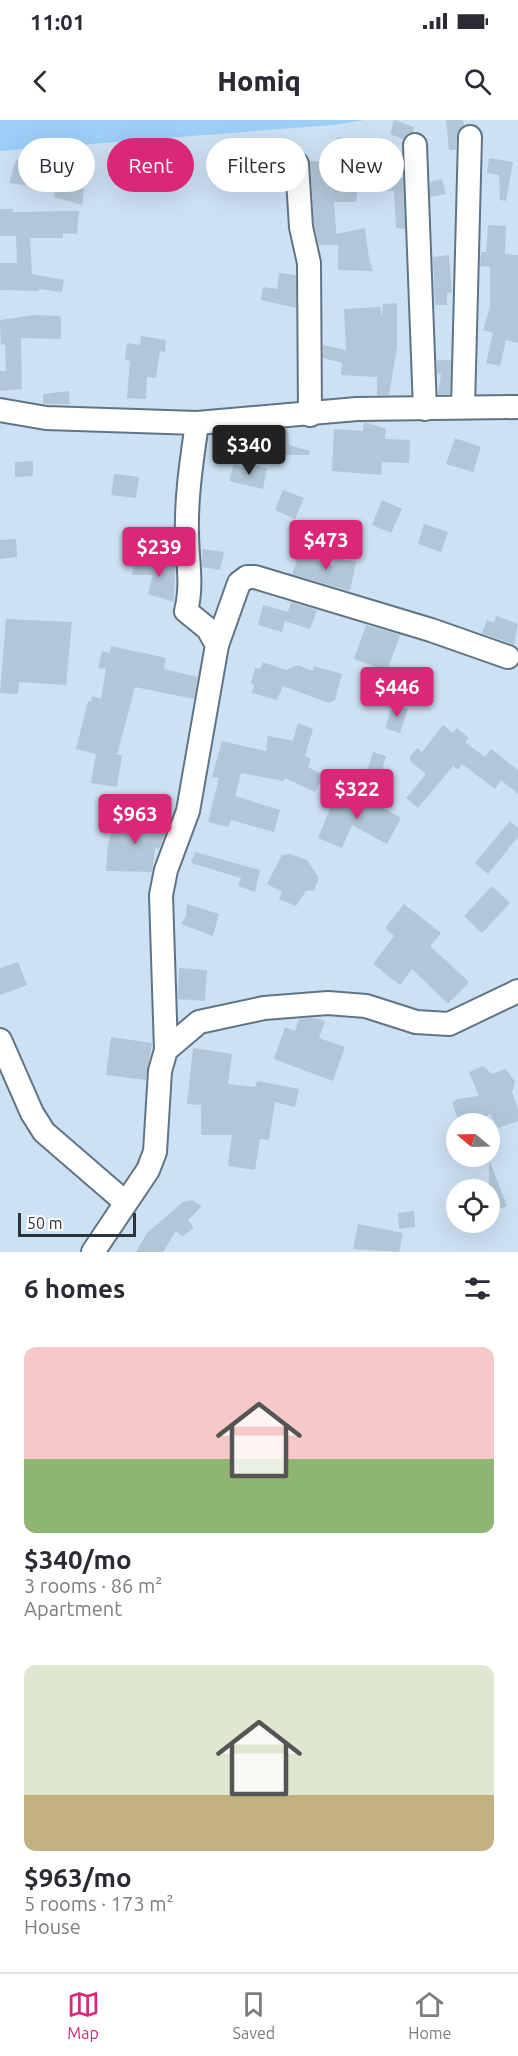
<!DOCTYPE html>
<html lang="en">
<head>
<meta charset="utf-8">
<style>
	body { margin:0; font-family:Ubuntu,sans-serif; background:#f7f7f7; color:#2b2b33; height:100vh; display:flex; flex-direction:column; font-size:22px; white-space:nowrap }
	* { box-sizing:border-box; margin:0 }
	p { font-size:20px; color:#7c7c81 }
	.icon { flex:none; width:33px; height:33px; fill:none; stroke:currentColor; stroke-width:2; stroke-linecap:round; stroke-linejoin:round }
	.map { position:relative; height:1132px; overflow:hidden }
	.side { display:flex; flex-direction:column; background:#fff; flex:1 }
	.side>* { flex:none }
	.hud { position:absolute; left:18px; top:18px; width:483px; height:54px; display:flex; gap:12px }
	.needle { width:39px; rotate:289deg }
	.buttons { position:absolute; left:446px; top:993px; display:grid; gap:12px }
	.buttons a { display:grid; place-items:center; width:54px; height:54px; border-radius:50%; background:#fff; box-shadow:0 6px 24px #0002; font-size:30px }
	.scale { position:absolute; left:18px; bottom:15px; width:118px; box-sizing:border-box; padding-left:6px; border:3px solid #2c343b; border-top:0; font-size:16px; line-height:21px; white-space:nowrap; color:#2c343b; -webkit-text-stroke:4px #fff; paint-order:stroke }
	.price { position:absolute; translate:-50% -51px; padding:0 14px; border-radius:6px; background:#db2777; color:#fff; font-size:20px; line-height:39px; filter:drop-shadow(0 2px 3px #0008) }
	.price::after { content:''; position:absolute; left:50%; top:36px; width:18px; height:14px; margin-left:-9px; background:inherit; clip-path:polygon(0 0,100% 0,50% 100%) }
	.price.current { background:#222; color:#fff }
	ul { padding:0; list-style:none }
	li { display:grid; align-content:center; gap:12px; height:318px; padding:0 24px }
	li span { display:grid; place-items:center; height:186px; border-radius:12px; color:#555 }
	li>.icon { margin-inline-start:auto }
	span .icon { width:108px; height:108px; fill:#fffc; stroke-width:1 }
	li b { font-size:26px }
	h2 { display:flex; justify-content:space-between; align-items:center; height:72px; padding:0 24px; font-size:26px }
	.tag { padding:0 21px; border-radius:27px; background:#fff; box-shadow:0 6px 24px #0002; font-size:21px; line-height:54px }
	.tag.current { background:#db2777; color:#fff }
	.status { display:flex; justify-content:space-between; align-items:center; height:42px; padding:0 30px; background:#fff; direction:ltr }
	.status svg { height:16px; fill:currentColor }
	header { display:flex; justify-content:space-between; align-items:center; height:78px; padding:0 24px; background:#fff; font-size:27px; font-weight:800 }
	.tab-bar { display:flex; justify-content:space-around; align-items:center; height:84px; border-top:2px solid #e1e1e2; background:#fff; font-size:16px; color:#7c7c81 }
	.tab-bar a { display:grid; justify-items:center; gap:3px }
	.tab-bar .current { color:#db2777 }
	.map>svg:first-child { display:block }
	.green { fill:#9ccef7 }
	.building { fill:#b1c6d7 }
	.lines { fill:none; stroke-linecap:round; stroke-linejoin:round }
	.minor-casing { stroke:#617484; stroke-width:26 }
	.minor { stroke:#fff; stroke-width:22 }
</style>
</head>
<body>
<div class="status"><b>11:01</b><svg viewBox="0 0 49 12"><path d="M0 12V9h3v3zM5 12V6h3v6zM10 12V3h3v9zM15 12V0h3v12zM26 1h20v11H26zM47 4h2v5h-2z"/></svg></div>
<header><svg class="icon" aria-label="back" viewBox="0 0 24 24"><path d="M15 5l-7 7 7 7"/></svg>Homiq<svg class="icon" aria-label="search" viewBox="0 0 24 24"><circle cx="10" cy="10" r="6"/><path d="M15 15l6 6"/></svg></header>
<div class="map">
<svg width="518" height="1132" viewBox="0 0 518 1132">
	<rect width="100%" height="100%" fill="#cce1f3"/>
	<path class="green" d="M0,0H365L332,5L0,31Z"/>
	<g class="building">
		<path d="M394,0L414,7L413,12L403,19L390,14Z"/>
		<path d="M446,0H463L464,5L457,16L456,30H449Z"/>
		<path d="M337,17L363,20L362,34L336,31Z"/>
		<path d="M51,33L72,35L70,67L84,69L82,85L54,77L55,69L9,63L16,40L50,44Z"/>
		<path d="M489,38L513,42L506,81L500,80L499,55L487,53Z"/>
		<path d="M310,41L330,42L329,64H358L356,82H334L336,110V114L365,108L369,139L373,151L338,150V125H319L314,105Z"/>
		<path d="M381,57L403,58L405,109L396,108L394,71H381Z"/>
		<path d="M442,59L446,74L430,77V62Z"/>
		<path d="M0,89H13V92L79,91L77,114L63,113V118H30L32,154L64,160L62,172L39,169V171L0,170V143H17L16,116H0Z"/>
		<path d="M488,105L506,106L505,134L518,135V223L506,220L500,246L486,243L493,213L483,210L490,187V147L480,146L481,132H486Z"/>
		<path d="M449,135L452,172L447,173V185H435L433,137Z"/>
		<path d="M279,153L296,155V188L261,180L263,167L277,169Z"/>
		<path d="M397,183V227L389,275H377V257L341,255L342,243L323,238V225L346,230L344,189L380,187L382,197L383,184Z"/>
		<path d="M34,195L61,196V219L21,218L22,269L0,271V251H6L5,224L1,225L0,200Z"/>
		<path d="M141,216L166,220L165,232L160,231L156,258L147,257L146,279L127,278L130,241L125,240L127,223L140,225Z"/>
		<path d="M437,240H451L450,274H438L441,254L437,253Z"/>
		<path d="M69,271L70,284H43V274Z"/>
		<path d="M364,302L386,309L385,319L410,320L409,343L382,342L381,355L332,351L334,309L363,311Z"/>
		<path d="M282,309H288L289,325L310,331L309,335H274V321L278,322Z"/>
		<path d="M455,318L481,327L473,352L446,344Z"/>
		<path d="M33,341V356L15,357V342Z"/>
		<path d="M234,344L248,349L249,344L267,348L263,369L229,361Z"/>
		<path d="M114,354L139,357L136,378L111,375Z"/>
		<path d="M283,370L304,378L295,399L275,390Z"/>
		<path d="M382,380L402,389L391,413L372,405Z"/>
		<path d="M424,404L448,412L441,432L418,424Z"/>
		<path d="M16,419L17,437L0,439V420Z"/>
		<path d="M203,429L224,432L220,450L202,447Z"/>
		<path d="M299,434L333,445L335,437L356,442L350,471L292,454Z"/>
		<path d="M135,442L175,443L174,482L148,474L153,455H132Z"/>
		<path d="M291,482L317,490L310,509L285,501L282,512L258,505L263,485L288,492Z"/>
		<path d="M496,496L518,504L514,525L482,513L487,500L494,503Z"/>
		<path d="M6,499L72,502L66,565L19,562L18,574L0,573Z"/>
		<path d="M366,505L400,515L387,551L354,539Z"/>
		<path d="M111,526L166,538L164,549L198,557L194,579L135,567L117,635H122L117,667L91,663L96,634L76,629L88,581L91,582L92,576L101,579L106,549L98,548L102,531L110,533Z"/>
		<path d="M263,542L286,550L298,545L313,551L314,546L342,554L335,580L329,583L283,566L277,580L252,573L254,565L251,563L255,548L260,549Z"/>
		<path d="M393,584L408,589L400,613L385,608Z"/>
		<path d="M298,603L313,609L305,636L311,639L308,647L323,655L315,672L285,658L284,661L241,653L235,676L280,690L274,712L231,700L228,707L208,702L219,658L212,657L222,621L266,631L268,616L293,621Z"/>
		<path d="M443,605L453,613L457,608L469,618L465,622L485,637L491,629L518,650V674L501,660L495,669L462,644L458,650L453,646L418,688L406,678L426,654L410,641V636L417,628L422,632Z"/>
		<path d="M373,632L386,636L379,662L365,658Z"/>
		<path d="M345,667L401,698L387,724L352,705L342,728L318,718L332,684L336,685Z"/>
		<path d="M156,697L169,702L159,729L155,727L152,752L106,751L108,724L116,698L154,702Z"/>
		<path d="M510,701L518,708V717L488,754L475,743Z"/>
		<path d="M195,732L260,750L255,772L238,766L241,758L191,743Z"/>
		<path d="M290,734L307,740L319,758L314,770L306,771L296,786L279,779L282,772L267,764L282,735Z"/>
		<path d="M492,766L510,783L482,813L464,796Z"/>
		<path d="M187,784L219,794L213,816L181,804L186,796Z"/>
		<path d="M404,784L441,813L430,826L469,862L448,884L412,849L400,865L373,844L394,816L385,808Z"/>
		<path d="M18,842L27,865L0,875V848Z"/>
		<path d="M179,848L207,850L205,881L178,879Z"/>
		<path d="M316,898L325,901L319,918L345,927L333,961L274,939L285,907L295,911L299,899Z"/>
		<path d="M111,917L152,923L146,960L106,955Z"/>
		<path d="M193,928L232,934L228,964L255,967L257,961L299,969L295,987L275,982L269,1020L260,1019L255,1050L228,1046L232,1015H201V985L187,984Z"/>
		<path d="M483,946L492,954L506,949L515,962L512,973L518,989V1001L498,1008L490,994L476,1004H460L452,983L457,979L479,976L469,952Z"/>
		<path d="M490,1042L507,1086L489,1093V1043Z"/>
		<path d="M192,1080L202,1086L188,1100L194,1108L182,1116L176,1111L163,1132H136L147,1113L183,1082Z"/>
		<path d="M414,1091L415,1107L399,1109L398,1093Z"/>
		<path d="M358,1104L403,1113L399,1132L353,1129Z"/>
	</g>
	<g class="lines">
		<g class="minor-casing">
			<g id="minor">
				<path d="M415,25L425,289"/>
				<path d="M297,44L301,107L309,143L310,295"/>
				<path d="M463,287L470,17"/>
				<path d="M0,290L46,298L197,303L357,289L518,287"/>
				<path d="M217,525L239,463L247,457H255L431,510L508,537"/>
				<path d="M0,920L32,993L44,1012L125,1082"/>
				<path d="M166,930L161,775L166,750L188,691L217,525L208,509L186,491C193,464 187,439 187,413C186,376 192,339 197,303"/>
				<path d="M93,1132L148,1050L155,1032L160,951L166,930L199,902L264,888L328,883L366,886L416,902L449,904L518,871"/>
			</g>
		</g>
		<use href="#minor" class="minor"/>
	</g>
</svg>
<div class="buttons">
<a><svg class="needle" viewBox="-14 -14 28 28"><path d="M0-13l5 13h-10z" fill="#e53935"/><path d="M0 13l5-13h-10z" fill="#7c7c81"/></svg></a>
<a><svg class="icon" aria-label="locate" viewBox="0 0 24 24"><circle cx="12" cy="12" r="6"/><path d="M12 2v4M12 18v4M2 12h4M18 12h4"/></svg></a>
</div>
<div class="scale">50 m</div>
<b class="price current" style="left:249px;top:356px">$340</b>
<b class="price" style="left:326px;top:451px">$473</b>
<b class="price" style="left:159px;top:458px">$239</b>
<b class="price" style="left:397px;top:598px">$446</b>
<b class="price" style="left:357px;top:700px">$322</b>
<b class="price" style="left:135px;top:725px">$963</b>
<div class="hud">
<a class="tag">Buy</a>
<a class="tag current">Rent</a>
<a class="tag">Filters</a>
<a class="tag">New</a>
</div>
</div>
<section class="side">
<h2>6 homes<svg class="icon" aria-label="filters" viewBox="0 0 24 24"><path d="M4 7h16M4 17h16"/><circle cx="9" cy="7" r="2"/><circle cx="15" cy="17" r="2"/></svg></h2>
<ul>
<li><span style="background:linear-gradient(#f6c9c9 60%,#8fb573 0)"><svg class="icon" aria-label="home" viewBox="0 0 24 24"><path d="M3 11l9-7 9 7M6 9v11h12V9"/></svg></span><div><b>$340/mo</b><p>3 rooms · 86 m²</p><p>Apartment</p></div></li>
<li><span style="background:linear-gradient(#dfe7d0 70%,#c2b280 0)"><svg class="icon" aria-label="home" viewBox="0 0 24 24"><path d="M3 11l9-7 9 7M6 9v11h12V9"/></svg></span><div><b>$963/mo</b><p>5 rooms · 173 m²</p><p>House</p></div></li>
</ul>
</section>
<nav class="tab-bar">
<a class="current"><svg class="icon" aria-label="map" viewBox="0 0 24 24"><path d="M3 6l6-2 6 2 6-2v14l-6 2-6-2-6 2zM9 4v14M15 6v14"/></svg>Map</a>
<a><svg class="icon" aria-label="saved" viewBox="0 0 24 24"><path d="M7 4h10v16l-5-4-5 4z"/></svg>Saved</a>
<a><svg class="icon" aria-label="home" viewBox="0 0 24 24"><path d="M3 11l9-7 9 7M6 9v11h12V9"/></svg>Home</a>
</nav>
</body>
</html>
